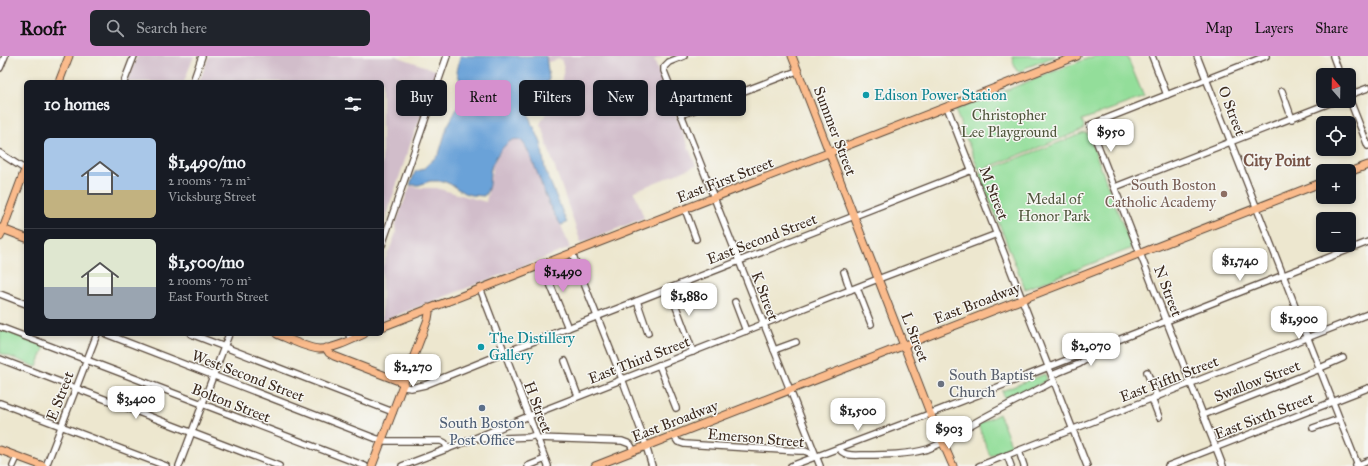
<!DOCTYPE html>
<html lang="en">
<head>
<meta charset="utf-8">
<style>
	body { margin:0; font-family:"IM FELL Great Primer",serif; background:#20242c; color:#f1f3f6; height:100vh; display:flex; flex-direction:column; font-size:15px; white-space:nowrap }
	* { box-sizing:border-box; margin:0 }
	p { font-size:13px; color:#9ea1a6 }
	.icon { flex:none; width:22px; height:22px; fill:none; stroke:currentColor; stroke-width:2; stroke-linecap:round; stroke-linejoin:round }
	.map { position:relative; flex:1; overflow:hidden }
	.sheet { position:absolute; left:24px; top:24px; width:360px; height:256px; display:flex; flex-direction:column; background:#171b24; border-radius:6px; box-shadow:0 2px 6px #0003 }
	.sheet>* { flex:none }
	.guide { position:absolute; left:396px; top:24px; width:380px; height:36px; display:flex; gap:8px }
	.needle { width:26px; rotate:340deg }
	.fabs { position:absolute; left:1316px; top:12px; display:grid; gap:8px }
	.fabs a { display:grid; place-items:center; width:40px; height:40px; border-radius:6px; background:#171b24; box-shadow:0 2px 6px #0003; font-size:20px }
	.price { position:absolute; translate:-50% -34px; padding:0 9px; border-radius:8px; background:#fff; color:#222; font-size:13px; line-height:26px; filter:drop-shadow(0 1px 2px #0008) }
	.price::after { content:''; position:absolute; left:50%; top:24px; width:12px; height:9px; margin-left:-6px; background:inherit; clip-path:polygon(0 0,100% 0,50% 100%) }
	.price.on { background:#d690ce; color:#111 }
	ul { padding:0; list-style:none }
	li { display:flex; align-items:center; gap:12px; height:100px; padding:0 20px }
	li+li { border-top:1px solid #363941 }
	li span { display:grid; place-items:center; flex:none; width:112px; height:80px; border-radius:6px; color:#555 }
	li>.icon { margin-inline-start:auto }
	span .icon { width:48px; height:48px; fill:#fffc; stroke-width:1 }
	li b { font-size:17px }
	h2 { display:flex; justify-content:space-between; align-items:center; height:48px; padding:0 20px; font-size:17px }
	.tag { padding:0 14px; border-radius:6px; background:#171b24; box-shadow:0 2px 6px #0003; font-size:14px; line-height:36px }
	.tag.on { background:#d690ce; color:#111 }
	header { display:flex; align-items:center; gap:24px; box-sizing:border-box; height:56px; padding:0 20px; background:#d690ce; color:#111 }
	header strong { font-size:19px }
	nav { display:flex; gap:22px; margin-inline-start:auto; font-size:14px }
	.search { width:280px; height:36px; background:#20242c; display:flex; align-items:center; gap:10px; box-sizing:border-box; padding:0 14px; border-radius:6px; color:#9ea1a6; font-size:15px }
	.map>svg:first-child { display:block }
	.industrial { fill:#d1bdca }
	.green { fill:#93de9a; stroke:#67845c }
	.water { fill:#6aa2d8; stroke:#52667b }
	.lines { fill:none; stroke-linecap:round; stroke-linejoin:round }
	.minor-casing { stroke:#564639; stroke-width:8 }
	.major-casing { stroke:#564639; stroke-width:9 }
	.minor { stroke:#fff; stroke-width:5.5 }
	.major { stroke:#fabb8c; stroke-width:7 }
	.culture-dot { fill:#0f9aa8; stroke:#f6f6f2; stroke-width:1.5 }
	.education-dot { fill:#8d6e63; stroke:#f6f6f2; stroke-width:1.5 }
	.worship-dot { fill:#6b7280; stroke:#f6f6f2; stroke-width:1.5 }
	.service-dot { fill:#5c6f8a; stroke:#f6f6f2; stroke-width:1.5 }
	.labels { text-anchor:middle; stroke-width:3; stroke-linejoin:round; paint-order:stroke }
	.culture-label { font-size:15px; fill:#0d838f; stroke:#f6f6f2; text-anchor:start }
	.street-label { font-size:15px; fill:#3b2a1e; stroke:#f6f6f2 }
	.park-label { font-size:15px; fill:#51573d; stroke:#f6f6f2 }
	.education-label { font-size:15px; fill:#785e54; stroke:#f6f6f2; text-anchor:end }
	.worship-label { font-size:15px; fill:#5b616d; stroke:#f6f6f2; text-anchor:start }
	.service-label { font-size:15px; fill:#4e5e75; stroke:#f6f6f2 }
	.neighbourhood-label { font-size:16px; font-weight:bold; fill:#785548; stroke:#f6f6f2 }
</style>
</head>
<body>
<header>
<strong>Roofr</strong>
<div class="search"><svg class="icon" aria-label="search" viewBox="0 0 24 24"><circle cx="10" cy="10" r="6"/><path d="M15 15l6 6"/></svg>Search here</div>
<nav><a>Map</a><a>Layers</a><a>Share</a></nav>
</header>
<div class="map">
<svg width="1368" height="410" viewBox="0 0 1368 410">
	<rect width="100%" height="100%" fill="#f6f6f2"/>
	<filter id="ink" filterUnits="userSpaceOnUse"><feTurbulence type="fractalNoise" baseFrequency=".025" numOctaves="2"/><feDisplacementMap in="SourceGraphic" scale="8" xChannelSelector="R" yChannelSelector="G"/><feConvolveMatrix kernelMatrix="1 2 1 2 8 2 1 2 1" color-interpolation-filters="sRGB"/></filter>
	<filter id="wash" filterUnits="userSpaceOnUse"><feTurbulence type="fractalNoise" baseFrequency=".012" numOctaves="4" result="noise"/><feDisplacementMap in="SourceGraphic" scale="16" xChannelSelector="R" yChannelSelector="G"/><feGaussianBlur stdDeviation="0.9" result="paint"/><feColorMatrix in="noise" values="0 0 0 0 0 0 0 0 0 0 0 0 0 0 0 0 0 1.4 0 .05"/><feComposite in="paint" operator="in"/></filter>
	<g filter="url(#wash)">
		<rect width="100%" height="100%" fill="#ede7cf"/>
		<g class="industrial">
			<path d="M137,0H194L184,26H127Z"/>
			<path d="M209,0H396L438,15L410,89L382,172V26H199Z"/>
			<path d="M546,0H662L654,4L696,110L634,135L644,162L581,187L545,83V79L540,68L560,31L564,13L561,3L547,6Z"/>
			<path d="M515,83L522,85L529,95L551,152L561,169L570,192L382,265V212L396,177L395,169L410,130L423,132H436L486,146L493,108L501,94L507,87Z"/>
		</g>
		<g class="green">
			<path d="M1012,0H1056L1025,12L1024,14L1019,16L1016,14L1012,2Z"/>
			<path d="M1094,0H1127L1144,41L1082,64L1084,70L1083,74L981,114L978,112L955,54Z"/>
			<path d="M1084,77L1088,78L1131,190L1130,193L1025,233L979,117Z"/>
			<path d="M0,273L45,290L37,311L0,297Z"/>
			<path d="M1045,318L1047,324L1006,346L1002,335Z"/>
			<path d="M999,358L1012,391L990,400L978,369Z"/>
		</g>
		<path class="water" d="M460,0H546L549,23L542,40L526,50L532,69L534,71L541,87L545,113L567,167L561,169C557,163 553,157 550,150C544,138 529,88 520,84C512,81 505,89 500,95C496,101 491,109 490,117C489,126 490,133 484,140L471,139L464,137L450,128L443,125H430L419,129H410L415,116L423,113L439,98L447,71L460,47L464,35L457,16Z"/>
	</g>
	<g filter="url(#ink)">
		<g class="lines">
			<g class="minor-casing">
				<g id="minor">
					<path d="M684,0L669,6L664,11V15L820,410"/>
					<path d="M1152,0L1167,39"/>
					<path d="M1197,0L1358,410"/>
					<path d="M1333,0L1340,19"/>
					<path d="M0,12L5,0"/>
					<path d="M124,26L134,0"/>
					<path d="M193,26L202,0"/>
					<path d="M1282,35L1292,63"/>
					<path d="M1349,39L1368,32"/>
					<path d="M1349,42L1368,90"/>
					<path d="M947,51L1087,410"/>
					<path d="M681,59L797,15"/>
					<path d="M0,97L26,114"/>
					<path d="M1115,131L1335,45"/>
					<path d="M685,153L696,183"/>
					<path d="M382,189L447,0"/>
					<path d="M572,197L624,328L643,380L652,410"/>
					<path d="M542,208L568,272"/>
					<path d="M844,216L850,234"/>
					<path d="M480,232L548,410"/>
					<path d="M669,232L693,296"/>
					<path d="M857,232L871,268"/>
					<path d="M0,238L26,248"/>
					<path d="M637,245L648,277"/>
					<path d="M735,246L746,275"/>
					<path d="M0,271L365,410"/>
					<path d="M106,278L377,383L386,385H441L445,387L448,393"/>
					<path d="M191,278L393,356"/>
					<path d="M349,278L350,284"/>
					<path d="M774,294L796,286"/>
					<path d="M0,303L279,410"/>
					<path d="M565,305L578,340"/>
					<path d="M659,309L676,352"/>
					<path d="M1320,312L1343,302"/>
					<path d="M1147,316L1157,341"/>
					<path d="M1052,319L1079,308L1106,291"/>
					<path d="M403,331L411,332L425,329L509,295L972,114"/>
					<path d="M1152,343L1159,361"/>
					<path d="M0,347L166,410"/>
					<path d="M1203,359L1320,313"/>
					<path d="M1313,372L1339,363"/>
					<path d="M674,380L678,386L684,388L799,395H805L816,400"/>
					<path d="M537,382L622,385L630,388L634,395"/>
					<path d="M480,383L529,381L536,379"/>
					<path d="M839,392C843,401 856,399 864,399C885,399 907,399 928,393C945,387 959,375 976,366C1001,352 1028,339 1054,325"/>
					<path d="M1019,395L1024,410"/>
					<path d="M1007,399L1011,410"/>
					<path d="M13,410L17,401"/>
					<path d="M46,410L97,278"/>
					<path d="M179,410L229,278"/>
					<path d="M402,410L468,385L529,360L878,223L997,178"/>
					<path d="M528,410L545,403"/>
					<path d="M791,410L924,360L1368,186"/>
					<path d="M979,410L1368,258"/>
					<path d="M1168,410L1368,332"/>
					<path d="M1223,410L1090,69L1266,0"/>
					<path d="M1356,410L1368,405"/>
				</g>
			</g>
			<g class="major-casing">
				<g id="major">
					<path d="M792,0L930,357L953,410"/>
					<path d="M59,26L69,0"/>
					<path d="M1349,116L1368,109"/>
					<path d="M0,172L26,182"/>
					<path d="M0,181L26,111"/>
					<path d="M382,271L1077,0"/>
					<path d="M277,278C289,283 306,292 319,293C334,293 351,284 364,278"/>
					<path d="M326,292L329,297L334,300L404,327"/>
					<path d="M0,394L43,410"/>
					<path d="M372,410L428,263L429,257L428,252"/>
					<path d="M595,410L1323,126"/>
				</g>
			</g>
			<use href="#minor" class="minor"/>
			<use href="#major" class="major"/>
		</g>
	</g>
	<g class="culture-dot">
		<circle cx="866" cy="39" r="4"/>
		<circle cx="481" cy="291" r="4"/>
	</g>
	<circle class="education-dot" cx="1224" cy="138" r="4"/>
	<circle class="worship-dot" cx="941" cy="328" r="4"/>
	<circle class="service-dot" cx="482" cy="352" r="4"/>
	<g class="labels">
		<g class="culture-label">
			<text x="874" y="44">Edison Power Station</text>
			<text x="489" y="287">The Distillery<tspan x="489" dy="17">Gallery</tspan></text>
		</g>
		<g class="street-label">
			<text transform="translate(1232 55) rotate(69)" y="5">O Street</text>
			<text transform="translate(835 75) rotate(69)" y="5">Summer Street</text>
			<text transform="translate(725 124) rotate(-21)" y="5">East First Street</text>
			<text transform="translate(994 137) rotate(69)" y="5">M Street</text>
			<text transform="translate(762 183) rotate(-21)" y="5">East Second Street</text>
			<text transform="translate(1168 235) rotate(69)" y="5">N Street</text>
			<text transform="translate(765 240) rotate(69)" y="5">K Street</text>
			<text transform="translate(977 247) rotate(-21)" y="5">East Broadway</text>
			<text transform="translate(915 281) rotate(69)" y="5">L Street</text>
			<text transform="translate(639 304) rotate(-21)" y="5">East Third Street</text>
			<text transform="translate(248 320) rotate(21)" y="5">West Second Street</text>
			<text transform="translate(1169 323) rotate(-21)" y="5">East Fifth Street</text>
			<text transform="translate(1257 325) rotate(-21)" y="5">Swallow Street</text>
			<text transform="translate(60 340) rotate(-69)" y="5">E Street</text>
			<text transform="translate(231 347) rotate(21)" y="5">Bolton Street</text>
			<text transform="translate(538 351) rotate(69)" y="5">H Street</text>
			<text transform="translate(1264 360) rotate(-21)" y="5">East Sixth Street</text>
			<text transform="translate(675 365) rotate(-21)" y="5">East Broadway</text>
			<text transform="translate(756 382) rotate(5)" y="5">Emerson Street</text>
		</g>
		<g class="park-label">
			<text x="1009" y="64">Christopher<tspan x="1009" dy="17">Lee Playground</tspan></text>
			<text x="1054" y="148">Medal of<tspan x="1054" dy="17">Honor Park</tspan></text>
		</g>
		<g class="education-label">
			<text x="1216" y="134">South Boston<tspan x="1216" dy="17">Catholic Academy</tspan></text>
		</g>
		<g class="worship-label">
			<text x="949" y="324">South Baptist<tspan x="949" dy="17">Church</tspan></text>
		</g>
		<g class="service-label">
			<text x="482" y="372">South Boston<tspan x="482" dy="17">Post Office</tspan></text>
		</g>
		<g class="neighbourhood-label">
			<text x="1277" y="110">City Point</text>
		</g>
	</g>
</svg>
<div class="fabs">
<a><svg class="needle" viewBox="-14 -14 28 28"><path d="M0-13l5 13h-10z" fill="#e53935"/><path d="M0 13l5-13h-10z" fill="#9ea1a6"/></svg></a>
<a><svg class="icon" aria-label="locate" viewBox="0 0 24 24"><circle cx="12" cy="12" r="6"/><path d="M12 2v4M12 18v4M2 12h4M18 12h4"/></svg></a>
<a>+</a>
<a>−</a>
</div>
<b class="price" style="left:1111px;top:97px">$950</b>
<b class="price" style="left:1240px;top:226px">$1,740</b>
<b class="price on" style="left:563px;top:237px">$1,490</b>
<b class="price" style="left:689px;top:261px">$1,880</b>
<b class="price" style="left:1299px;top:284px">$1,900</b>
<b class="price" style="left:1091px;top:311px">$2,070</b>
<b class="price" style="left:413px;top:332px">$2,270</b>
<b class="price" style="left:136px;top:364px">$3,400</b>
<b class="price" style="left:858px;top:376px">$1,500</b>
<b class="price" style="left:949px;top:394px">$903</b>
<div class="guide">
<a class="tag">Buy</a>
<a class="tag on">Rent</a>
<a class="tag">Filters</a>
<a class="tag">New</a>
<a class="tag">Apartment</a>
</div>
<section class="sheet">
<h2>10 homes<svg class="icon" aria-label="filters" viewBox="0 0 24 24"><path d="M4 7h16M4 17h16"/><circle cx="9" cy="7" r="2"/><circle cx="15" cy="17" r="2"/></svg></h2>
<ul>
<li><span style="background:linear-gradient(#a9c7e8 65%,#c2b280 0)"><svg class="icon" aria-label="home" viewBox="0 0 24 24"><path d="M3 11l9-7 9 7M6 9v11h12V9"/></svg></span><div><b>$1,490/mo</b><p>2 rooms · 72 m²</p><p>Vicksburg Street</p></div></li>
<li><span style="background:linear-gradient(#dfe7d0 60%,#9aa5b1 0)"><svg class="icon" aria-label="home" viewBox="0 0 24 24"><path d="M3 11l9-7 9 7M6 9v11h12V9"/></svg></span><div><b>$1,500/mo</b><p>2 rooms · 70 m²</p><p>East Fourth Street</p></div></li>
</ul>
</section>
</div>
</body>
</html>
